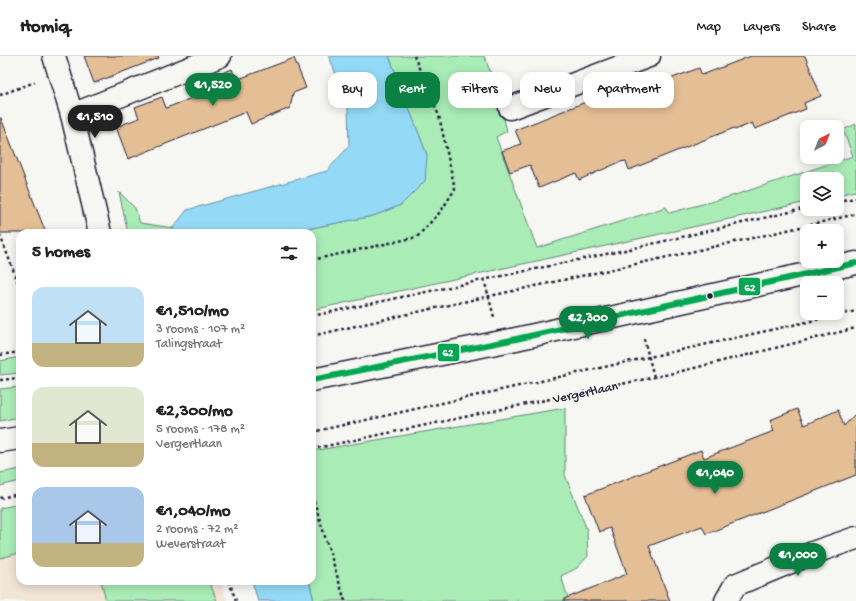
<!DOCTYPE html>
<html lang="en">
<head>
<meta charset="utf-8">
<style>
	body { margin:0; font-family:"Gochi Hand",sans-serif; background:#f2f2f2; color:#222; height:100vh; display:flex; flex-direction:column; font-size:15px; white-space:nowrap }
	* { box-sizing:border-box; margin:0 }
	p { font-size:13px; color:#767676 }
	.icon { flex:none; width:22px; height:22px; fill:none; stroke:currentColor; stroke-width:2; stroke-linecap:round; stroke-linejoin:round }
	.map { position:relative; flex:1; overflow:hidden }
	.panel { position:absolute; left:16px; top:173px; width:300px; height:356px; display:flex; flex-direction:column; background:#fff; border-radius:12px; box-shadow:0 2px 10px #0003 }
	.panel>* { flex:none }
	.banner { position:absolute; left:328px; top:16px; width:380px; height:36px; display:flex; gap:8px }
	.needle { width:26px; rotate:42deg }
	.controls { position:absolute; left:800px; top:64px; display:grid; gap:8px }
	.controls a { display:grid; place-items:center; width:44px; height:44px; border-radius:8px; background:#fff; box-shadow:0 2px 10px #0003; font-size:20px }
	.price { position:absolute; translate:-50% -34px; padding:0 9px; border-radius:14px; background:#0b8043; color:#fff; font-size:13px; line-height:26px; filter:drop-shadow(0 1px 2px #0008) }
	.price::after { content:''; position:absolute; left:50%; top:24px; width:12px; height:9px; margin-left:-6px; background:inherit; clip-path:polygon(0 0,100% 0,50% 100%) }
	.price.current { background:#222; color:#fff }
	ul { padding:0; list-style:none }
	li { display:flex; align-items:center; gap:12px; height:100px; padding:0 16px }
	li span { display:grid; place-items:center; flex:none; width:112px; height:80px; border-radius:12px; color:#555 }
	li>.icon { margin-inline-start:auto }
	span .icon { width:48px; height:48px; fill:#fffc; stroke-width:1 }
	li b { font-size:17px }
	h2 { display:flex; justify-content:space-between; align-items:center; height:48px; padding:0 16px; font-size:17px }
	.tag { padding:0 14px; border-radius:12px; background:#fff; box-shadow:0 2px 10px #0003; font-size:14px; line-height:36px }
	.tag.current { background:#0b8043; color:#fff }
	header { display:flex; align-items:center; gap:24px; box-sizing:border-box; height:56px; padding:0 20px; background:#fff; border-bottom:1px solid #e0e0e0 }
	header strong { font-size:19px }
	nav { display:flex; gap:22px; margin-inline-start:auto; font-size:14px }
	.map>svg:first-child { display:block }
	.built { fill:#f1e5d6 }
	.green { fill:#a9ecb6; stroke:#668778 }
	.water { fill:#94daf6; stroke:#6690ab }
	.building { fill:#e4be95; stroke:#22223b }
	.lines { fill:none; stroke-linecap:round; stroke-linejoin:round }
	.pedestrian-casing { stroke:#22223b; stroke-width:25 }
	.minor-casing { stroke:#22223b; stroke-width:25 }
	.tertiary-casing { stroke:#22223b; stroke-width:25 }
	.path { stroke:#22223b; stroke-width:2.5; stroke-dasharray:3 3; stroke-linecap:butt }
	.pedestrian { stroke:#f6f6f2; stroke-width:22 }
	.minor { stroke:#f6f6f2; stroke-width:22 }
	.tertiary { stroke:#f6f6f2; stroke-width:22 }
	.bus-1-casing { stroke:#f6f6f2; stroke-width:9 }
	.bus-1 { stroke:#00a651; stroke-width:6 }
	.bus-dot { fill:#22223b; stroke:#f6f6f2; stroke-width:1.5 }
	.labels { text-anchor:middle; stroke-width:3.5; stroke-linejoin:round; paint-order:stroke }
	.street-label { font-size:13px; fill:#22223b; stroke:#f6f6f2 }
	.line-badge { stroke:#f6f6f2; stroke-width:1.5 }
	.badge-label { font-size:11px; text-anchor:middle; font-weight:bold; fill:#fff }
</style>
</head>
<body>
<header>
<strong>Homiq</strong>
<nav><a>Map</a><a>Layers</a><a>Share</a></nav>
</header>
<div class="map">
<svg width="856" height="545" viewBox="0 0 856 545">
	<rect width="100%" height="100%" fill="#f6f6f2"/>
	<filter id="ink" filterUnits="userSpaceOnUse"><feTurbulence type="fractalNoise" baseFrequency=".025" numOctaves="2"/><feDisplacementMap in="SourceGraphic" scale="8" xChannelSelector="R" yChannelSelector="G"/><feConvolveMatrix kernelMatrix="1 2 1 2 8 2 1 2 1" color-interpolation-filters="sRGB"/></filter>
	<g filter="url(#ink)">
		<path class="built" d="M0,463H20V525H220L227,545H0Z"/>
		<g class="green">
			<path d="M389,0H484L495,27L507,75L496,81L537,192L666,151L669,157L729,141L853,100L843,74L856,68V135L837,139V123H807V146L312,254V177H286L373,160L401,149L427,99Z"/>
			<path d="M119,136L135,152L140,167L173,172L174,177H128Z"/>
			<path d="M20,301V317L0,319V305Z"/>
			<path d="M20,331V361L0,365V333Z"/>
			<path d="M565,352V419L587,474L588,500L577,512L561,520L569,545H314L309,525H312V395Z"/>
			<path d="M20,413V425L0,430V417Z"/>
			<path d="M20,448V497L0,502V452Z"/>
			<path d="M101,525H209L217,545H106Z"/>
		</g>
		<g class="water">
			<path d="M329,0H389L427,99L425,125L401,149L373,160L286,177H174L173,172L187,154L327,115L349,90L348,51Z"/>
			<path d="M252,525H309L314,545H258Z"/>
		</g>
		<g class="building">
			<path d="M84,0H158L159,2L94,27Z"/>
			<path d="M751,0H805L821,40L804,47L806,53L755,73L752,67L735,74L734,72L629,114L626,105L620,106L579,124L576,117L539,132L530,109L510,116L502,95L521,88L515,74L611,36L614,44L699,12L702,19Z"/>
			<path d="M294,2L306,32L293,37L290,52L251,68L246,56L128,103L116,71L139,62L135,51L162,41L166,52L210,35L206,24L232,13L236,24Z"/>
			<path d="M0,62H1L46,177H0Z"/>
			<path d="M797,353L804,369L838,354L844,370L856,357V419L706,478L702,470L649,490L670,545H564V543L627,518L610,472L599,476L585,439L701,394L704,402L774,375L770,364Z"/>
		</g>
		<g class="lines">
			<g class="pedestrian-casing">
				<path id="pedestrian" d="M510,52L649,0"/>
			</g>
			<g class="minor-casing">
				<g id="minor">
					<path d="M54,0L72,59L100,177"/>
					<path d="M72,59L220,0"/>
					<path d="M726,545L735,529L815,496L856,482"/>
				</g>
			</g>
			<g class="tertiary-casing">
				<g id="tertiary">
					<path d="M312,324L516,283L856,207"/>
					<path d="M0,385L20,382"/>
				</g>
			</g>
			<g class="path">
				<path d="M0,39L35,26"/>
				<path d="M837,145L856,142"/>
				<path d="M0,179L20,232"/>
				<path d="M312,204L417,181L441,155L455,133L439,60L414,0"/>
				<path d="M484,223L494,261"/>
				<path d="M312,260L630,193L807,152"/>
				<path d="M312,280C493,238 675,201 856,158"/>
				<path d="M644,283L654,321"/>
				<path d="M0,299L20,296"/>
				<path d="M0,324L20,322"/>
				<path d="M312,376L856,255"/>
				<path d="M312,393L674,317L856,272"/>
				<path d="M312,439L345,545"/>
				<path d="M0,442L20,438"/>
				<path d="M229,525L236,545"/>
			</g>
			<use href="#pedestrian" class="pedestrian"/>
			<use href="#minor" class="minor"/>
			<use href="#tertiary" class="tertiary"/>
			<g class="bus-1-casing">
				<path id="bus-1" d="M312,324L516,283L856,207"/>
			</g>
			<use href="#bus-1" class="bus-1"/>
		</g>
	</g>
	<circle class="bus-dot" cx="710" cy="240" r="3.5"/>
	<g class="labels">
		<g class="street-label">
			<text transform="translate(585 335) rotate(-12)" y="5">Vergertlaan</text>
		</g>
	</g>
	<g class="line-badge">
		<rect x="738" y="221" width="23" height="19" rx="4" fill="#00a651"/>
		<rect x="437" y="287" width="23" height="19" rx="4" fill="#00a651"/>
	</g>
	<g class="badge-label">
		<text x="750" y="235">62</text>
		<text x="448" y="300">62</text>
	</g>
</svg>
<div class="controls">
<a><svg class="needle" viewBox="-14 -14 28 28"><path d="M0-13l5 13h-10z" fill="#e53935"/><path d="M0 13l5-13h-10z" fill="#767676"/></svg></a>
<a><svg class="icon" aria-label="layers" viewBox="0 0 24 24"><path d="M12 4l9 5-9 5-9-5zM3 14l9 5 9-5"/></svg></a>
<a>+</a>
<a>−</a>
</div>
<b class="price" style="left:213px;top:51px">€1,520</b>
<b class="price current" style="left:95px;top:83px">€1,510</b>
<b class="price" style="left:588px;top:284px">€2,300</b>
<b class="price" style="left:715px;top:439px">€1,040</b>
<b class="price" style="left:798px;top:521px">€1,000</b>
<div class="banner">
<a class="tag">Buy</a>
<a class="tag current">Rent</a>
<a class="tag">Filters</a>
<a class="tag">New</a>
<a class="tag">Apartment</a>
</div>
<section class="panel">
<h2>5 homes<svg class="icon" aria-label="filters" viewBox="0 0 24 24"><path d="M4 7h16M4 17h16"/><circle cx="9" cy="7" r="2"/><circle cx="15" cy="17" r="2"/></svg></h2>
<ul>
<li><span style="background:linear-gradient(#bfe0f5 70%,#c2b280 0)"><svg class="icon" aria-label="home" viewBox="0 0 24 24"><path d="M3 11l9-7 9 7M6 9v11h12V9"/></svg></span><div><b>€1,510/mo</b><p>3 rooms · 107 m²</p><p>Talingstraat</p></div></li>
<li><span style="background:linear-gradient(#dfe7d0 70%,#c2b280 0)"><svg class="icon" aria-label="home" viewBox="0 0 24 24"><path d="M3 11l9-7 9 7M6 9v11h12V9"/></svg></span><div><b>€2,300/mo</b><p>5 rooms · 178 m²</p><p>Vergertlaan</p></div></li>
<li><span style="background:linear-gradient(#a9c7e8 70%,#c2b280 0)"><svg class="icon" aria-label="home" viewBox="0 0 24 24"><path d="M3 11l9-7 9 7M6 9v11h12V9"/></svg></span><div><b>€1,040/mo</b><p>2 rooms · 72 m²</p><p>Weverstraat</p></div></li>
</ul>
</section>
</div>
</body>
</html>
